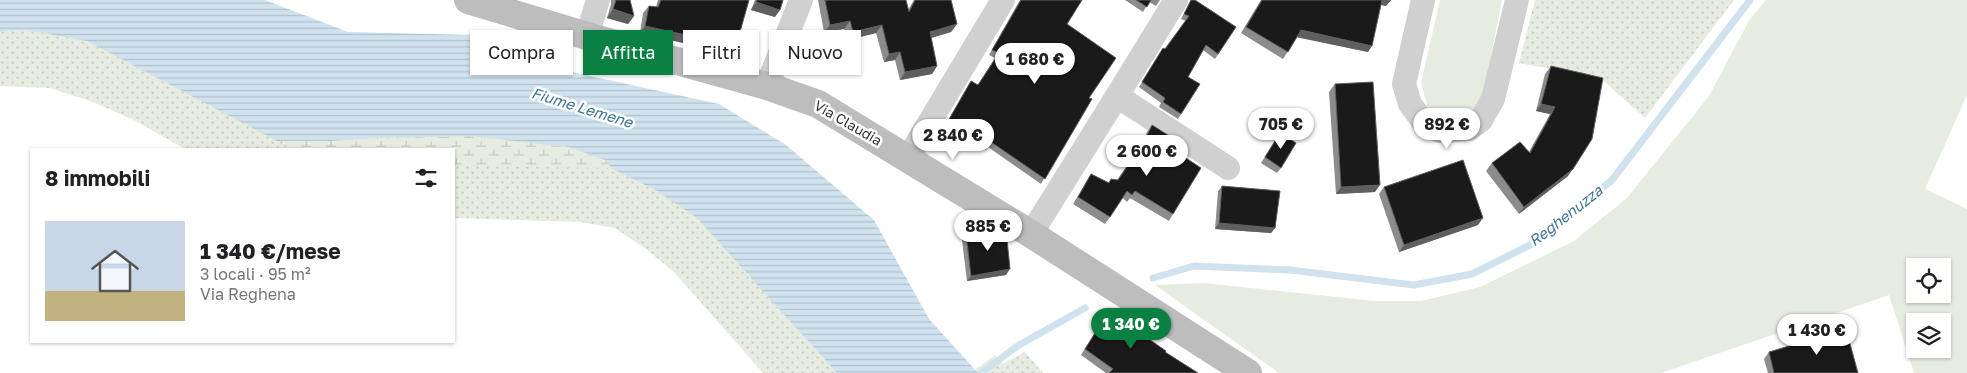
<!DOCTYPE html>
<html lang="it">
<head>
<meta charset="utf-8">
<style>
	body { margin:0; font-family:"Golos Text",sans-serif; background:#f2f2f2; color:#202124; height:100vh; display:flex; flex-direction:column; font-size:19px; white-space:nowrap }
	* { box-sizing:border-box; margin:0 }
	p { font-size:16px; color:#757577 }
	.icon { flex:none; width:28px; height:28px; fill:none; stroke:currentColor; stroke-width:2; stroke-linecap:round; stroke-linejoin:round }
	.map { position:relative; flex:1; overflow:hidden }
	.drawer { position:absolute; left:30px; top:148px; width:425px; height:195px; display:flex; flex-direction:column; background:#fff; border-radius:0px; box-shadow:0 1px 4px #0004 }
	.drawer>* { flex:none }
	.banner { position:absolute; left:470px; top:30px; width:475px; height:45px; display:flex; gap:10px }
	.controls { position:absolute; left:1906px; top:258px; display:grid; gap:10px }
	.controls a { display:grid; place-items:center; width:45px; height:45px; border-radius:0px; background:#fff; box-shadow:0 1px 4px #0004; font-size:25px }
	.price { position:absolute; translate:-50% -42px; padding:0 11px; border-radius:18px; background:#fff; color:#222; font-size:16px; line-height:32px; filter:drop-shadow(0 1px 2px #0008) }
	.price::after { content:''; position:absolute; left:50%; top:30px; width:15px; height:11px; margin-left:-8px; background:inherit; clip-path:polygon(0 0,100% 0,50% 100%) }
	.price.on { background:#0b8043; color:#fff }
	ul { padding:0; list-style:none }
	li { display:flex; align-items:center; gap:15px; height:125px; padding:0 15px }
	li+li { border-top:1px solid #e0e0e0 }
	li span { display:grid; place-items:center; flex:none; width:140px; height:100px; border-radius:0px; color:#555 }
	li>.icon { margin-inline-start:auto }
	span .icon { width:60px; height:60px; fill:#fffc; stroke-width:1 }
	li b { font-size:21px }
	h2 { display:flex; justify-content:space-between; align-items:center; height:60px; padding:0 15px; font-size:21px }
	.tag { padding:0 18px; border-radius:0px; background:#fff; box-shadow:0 1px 4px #0004; font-size:18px; line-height:45px }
	.tag.on { background:#0b8043; color:#fff }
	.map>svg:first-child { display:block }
	.grass { fill:url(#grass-dots) }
	.wetland { fill:url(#wetland-marsh) }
	.garden { fill:#e6ecdf; fill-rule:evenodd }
	.water { fill:url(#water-rules) }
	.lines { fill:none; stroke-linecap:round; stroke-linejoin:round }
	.stream { stroke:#cfe2ee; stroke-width:7 }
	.street { stroke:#d0d0d0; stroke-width:24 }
	.secondary { stroke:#bdbdbd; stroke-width:28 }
	.wall { fill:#8c8c8c }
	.shaded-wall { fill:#5f5f5f }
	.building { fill:#1a1a1a; stroke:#5f5f5f }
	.labels { text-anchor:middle; stroke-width:5; stroke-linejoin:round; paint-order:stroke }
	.street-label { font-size:14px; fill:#333; stroke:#fff }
	.water-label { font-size:15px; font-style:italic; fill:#3f7597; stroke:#fff }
</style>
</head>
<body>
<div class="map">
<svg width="1967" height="373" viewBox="0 0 1967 373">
	<defs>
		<pattern id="grass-dots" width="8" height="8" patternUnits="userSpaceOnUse" patternTransform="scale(1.25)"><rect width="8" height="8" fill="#e6ecdf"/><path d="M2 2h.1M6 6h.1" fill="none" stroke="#c6cbc0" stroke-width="1.8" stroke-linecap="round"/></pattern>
		<pattern id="wetland-marsh" width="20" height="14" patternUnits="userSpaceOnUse" patternTransform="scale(1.25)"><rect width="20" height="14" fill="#e6ecdf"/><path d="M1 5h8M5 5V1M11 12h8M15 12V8" fill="none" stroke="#c6cbc0"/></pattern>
		<pattern id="water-rules" width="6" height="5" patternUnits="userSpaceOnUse" patternTransform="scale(1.25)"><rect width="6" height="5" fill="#cfe2ee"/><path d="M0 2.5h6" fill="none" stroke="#b2c2cd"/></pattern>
	</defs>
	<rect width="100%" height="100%" fill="#fff"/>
	<g class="grass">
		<path d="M0,0H188L353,76L526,66L939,373H763L674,272L646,249L615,228L580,222L454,218V149H185L134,120L93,102L50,88L0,86Z"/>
		<path d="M1535,0H1734L1645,118L1599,77L1519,63Z"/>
		<path d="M1025,352L1043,373H971L995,355L1002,364Z"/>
	</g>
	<path class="wetland" d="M471,136L569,147L608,161L611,168L454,166V149H288L277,141C342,142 406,137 471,136Z"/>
	<g class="garden">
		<path d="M1440,0H1502L1483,97L1475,115L1457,121L1441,120L1428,109L1421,83Z"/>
		<path d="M1766,0H1967V95L1925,189L1967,209V373H1914L1889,295L1661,373H1279L1155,285L1204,283L1375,301H1421L1480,287L1574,241L1627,198L1709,96L1750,19ZM1942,266V294H1915V266ZM1942,321V349H1915V321Z"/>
	</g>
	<path class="water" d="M0,0H265L348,32L473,35L576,73L719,104L786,145L874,220L929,319L978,373H837L697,218L657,191L611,168L608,161L569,147L471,136L377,138L328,141H277L87,41L26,30L0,31Z"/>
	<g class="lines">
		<g class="stream">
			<path d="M1153,278L1194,266L1290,270L1414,285L1472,274L1538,241L1612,180L1750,0"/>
			<path d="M981,373L1019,345L1085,308"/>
		</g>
		<g class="street">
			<path d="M1423,0L1404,84L1410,104L1424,123L1440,131L1469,129L1481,120L1493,99L1517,0"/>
			<path d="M587,36L598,0"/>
			<path d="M767,86L801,0"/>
			<path d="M1117,96L1176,0"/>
			<path d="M908,158L1003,0"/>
			<path d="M1031,234L1117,96L1228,168"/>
		</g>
		<path class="secondary" d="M468,0L587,36L767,86L818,104L1031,234L1248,373"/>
	</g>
	<g class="wall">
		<path d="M611,0H630L634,16L628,24L607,18L611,4Z"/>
		<path d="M658,0H749L736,46L731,54L640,33L643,13L649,6L656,7Z"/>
		<path d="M755,0H783L775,17L751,10Z"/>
		<path d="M818,0H906L908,10L914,0H951L957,24L951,32L931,38L937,66L932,74L900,80L895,60L884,62L876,33L848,40L844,29L824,32Z"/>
		<path d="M1020,0H1082L1067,24L1089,98L1041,184L988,147L986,150L945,126L971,81L978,85L995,58L989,55Z"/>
		<path d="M1125,0H1160L1156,6L1149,2L1143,12Z"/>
		<path d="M1191,0L1236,27L1215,59L1203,50L1188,77L1181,114L1178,119L1159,107L1161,103L1139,87L1160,53L1165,49L1186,21L1181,19Z"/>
		<path d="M1261,0H1391L1386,6L1381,5L1368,52L1297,37L1283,59L1241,33Z"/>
		<path d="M1551,66L1568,176L1519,214L1486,171L1492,163L1529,152L1550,114L1536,111L1545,74Z"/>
		<path d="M1335,84L1375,192L1336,194L1329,92Z"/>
		<path d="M1152,125L1177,152L1173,214L1169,221L1130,198L1127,202L1123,198L1105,224L1073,204L1091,174L1109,183L1117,180L1140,147L1147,132Z"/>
		<path d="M1280,133L1281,168L1277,173L1261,163Z"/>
		<path d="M1222,186L1275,228L1271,233L1215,229L1218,191Z"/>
		<path d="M1384,187L1478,225L1399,252L1379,194Z"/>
		<path d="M966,234L1006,275L967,281L962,240Z"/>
		<path d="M1105,317L1165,352L1198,373H1106L1081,355Z"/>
		<path d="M1769,352L1858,373H1768L1764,359Z"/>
	</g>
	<g class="shaded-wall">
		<path d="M1381,0H1391L1386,6L1378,4Z"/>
		<path d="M756,2L780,10L775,17L751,10Z"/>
		<path d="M613,9L634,16L628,24L607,18Z"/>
		<path d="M850,21L844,29L824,32L830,25Z"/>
		<path d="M957,24L951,32L924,40L930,32Z"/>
		<path d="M882,25L876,33L848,40L853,32Z"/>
		<path d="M645,26L736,46L731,54L640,33Z"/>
		<path d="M1301,30L1372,46L1368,52L1296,37Z"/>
		<path d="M900,52L895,60L884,62L889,54Z"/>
		<path d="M937,66L932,74L900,80L905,72Z"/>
		<path d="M1541,104L1555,107L1550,114L1536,111Z"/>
		<path d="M1573,169L1568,176L1519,214L1524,207Z"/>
		<path d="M1380,185L1375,192L1336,194L1341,187Z"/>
		<path d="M1483,218L1478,225L1399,252L1404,245Z"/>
		<path d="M1219,223L1275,228L1271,233L1215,229Z"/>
		<path d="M1010,269L1006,275L967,281L971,276Z"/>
	</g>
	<g class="building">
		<path d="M616,0H630L634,16L613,9Z"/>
		<path d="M661,0H749L736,46L645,26L649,6L658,7Z"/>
		<path d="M757,0H783L780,10L756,2Z"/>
		<path d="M825,0H906L909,12L915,0H951L957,24L930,32L937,66L905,72L900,52L889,54L882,25L853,32L850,21L830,25Z"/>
		<path d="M1021,0H1082L1067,24L1116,58L1089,98L1092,99L1045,179L991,142L989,145L948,121L971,81L978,85L999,53L992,50Z"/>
		<path d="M1136,0H1151L1147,7Z"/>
		<path d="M1191,0H1195L1236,27L1218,54L1206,45L1188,77L1200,84L1181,114L1163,102L1165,98L1142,82L1163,48L1165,49L1189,16L1184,14Z"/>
		<path d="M1262,0H1382L1372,46L1301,30L1288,52L1246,27Z"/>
		<path d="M1551,66L1603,78L1592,139L1573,169L1524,207L1492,163L1520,142L1530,153L1555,107L1541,104Z"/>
		<path d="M1373,82L1380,185L1341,187L1335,84Z"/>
		<path d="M1152,125L1182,144L1177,152L1201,168L1173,214L1135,191L1132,195L1127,191L1110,217L1078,197L1091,174L1109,183L1111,179L1118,180L1145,140Z"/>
		<path d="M1280,133L1296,143L1281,168L1265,157Z"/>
		<path d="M1463,160L1483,218L1404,245L1384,187Z"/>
		<path d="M1222,186L1280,191L1275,228L1219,223Z"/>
		<path d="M1006,229L1010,269L971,276L966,234Z"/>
		<path d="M1109,311L1166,351L1165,352L1198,373H1109L1113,369L1085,349Z"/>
		<path d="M1846,329L1858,373H1774L1769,352Z"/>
	</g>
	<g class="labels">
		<g class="street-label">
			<text transform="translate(848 123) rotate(30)" y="5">Via Claudia</text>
		</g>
		<g class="water-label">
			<text transform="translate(582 108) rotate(17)" y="5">Fiume Lemene</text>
			<text transform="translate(1566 216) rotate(-38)" y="5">Reghenuzza</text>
		</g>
	</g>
</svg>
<div class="controls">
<a><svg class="icon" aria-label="locate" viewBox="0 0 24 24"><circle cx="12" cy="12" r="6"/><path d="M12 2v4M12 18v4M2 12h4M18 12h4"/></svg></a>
<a><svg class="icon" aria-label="layers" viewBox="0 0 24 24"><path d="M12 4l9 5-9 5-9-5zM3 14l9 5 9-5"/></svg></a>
</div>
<b class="price" style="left:1035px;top:85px">1 680 €</b>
<b class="price" style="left:1281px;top:150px">705 €</b>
<b class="price" style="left:1447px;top:150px">892 €</b>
<b class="price" style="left:953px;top:161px">2 840 €</b>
<b class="price" style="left:1147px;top:177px">2 600 €</b>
<b class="price" style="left:988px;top:252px">885 €</b>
<b class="price on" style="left:1131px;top:350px">1 340 €</b>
<b class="price" style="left:1817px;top:356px">1 430 €</b>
<div class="banner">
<a class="tag">Compra</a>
<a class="tag on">Affitta</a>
<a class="tag">Filtri</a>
<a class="tag">Nuovo</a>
</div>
<section class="drawer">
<h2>8 immobili<svg class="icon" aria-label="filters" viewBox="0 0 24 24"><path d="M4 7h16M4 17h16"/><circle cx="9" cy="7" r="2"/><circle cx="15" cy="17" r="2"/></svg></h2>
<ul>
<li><span style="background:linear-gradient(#c9d6e8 70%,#c2b280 0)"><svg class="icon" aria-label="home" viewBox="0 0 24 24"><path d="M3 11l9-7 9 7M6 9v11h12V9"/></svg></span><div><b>1 340 €/mese</b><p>3 locali · 95 m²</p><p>Via Reghena</p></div></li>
</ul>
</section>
</div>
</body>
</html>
